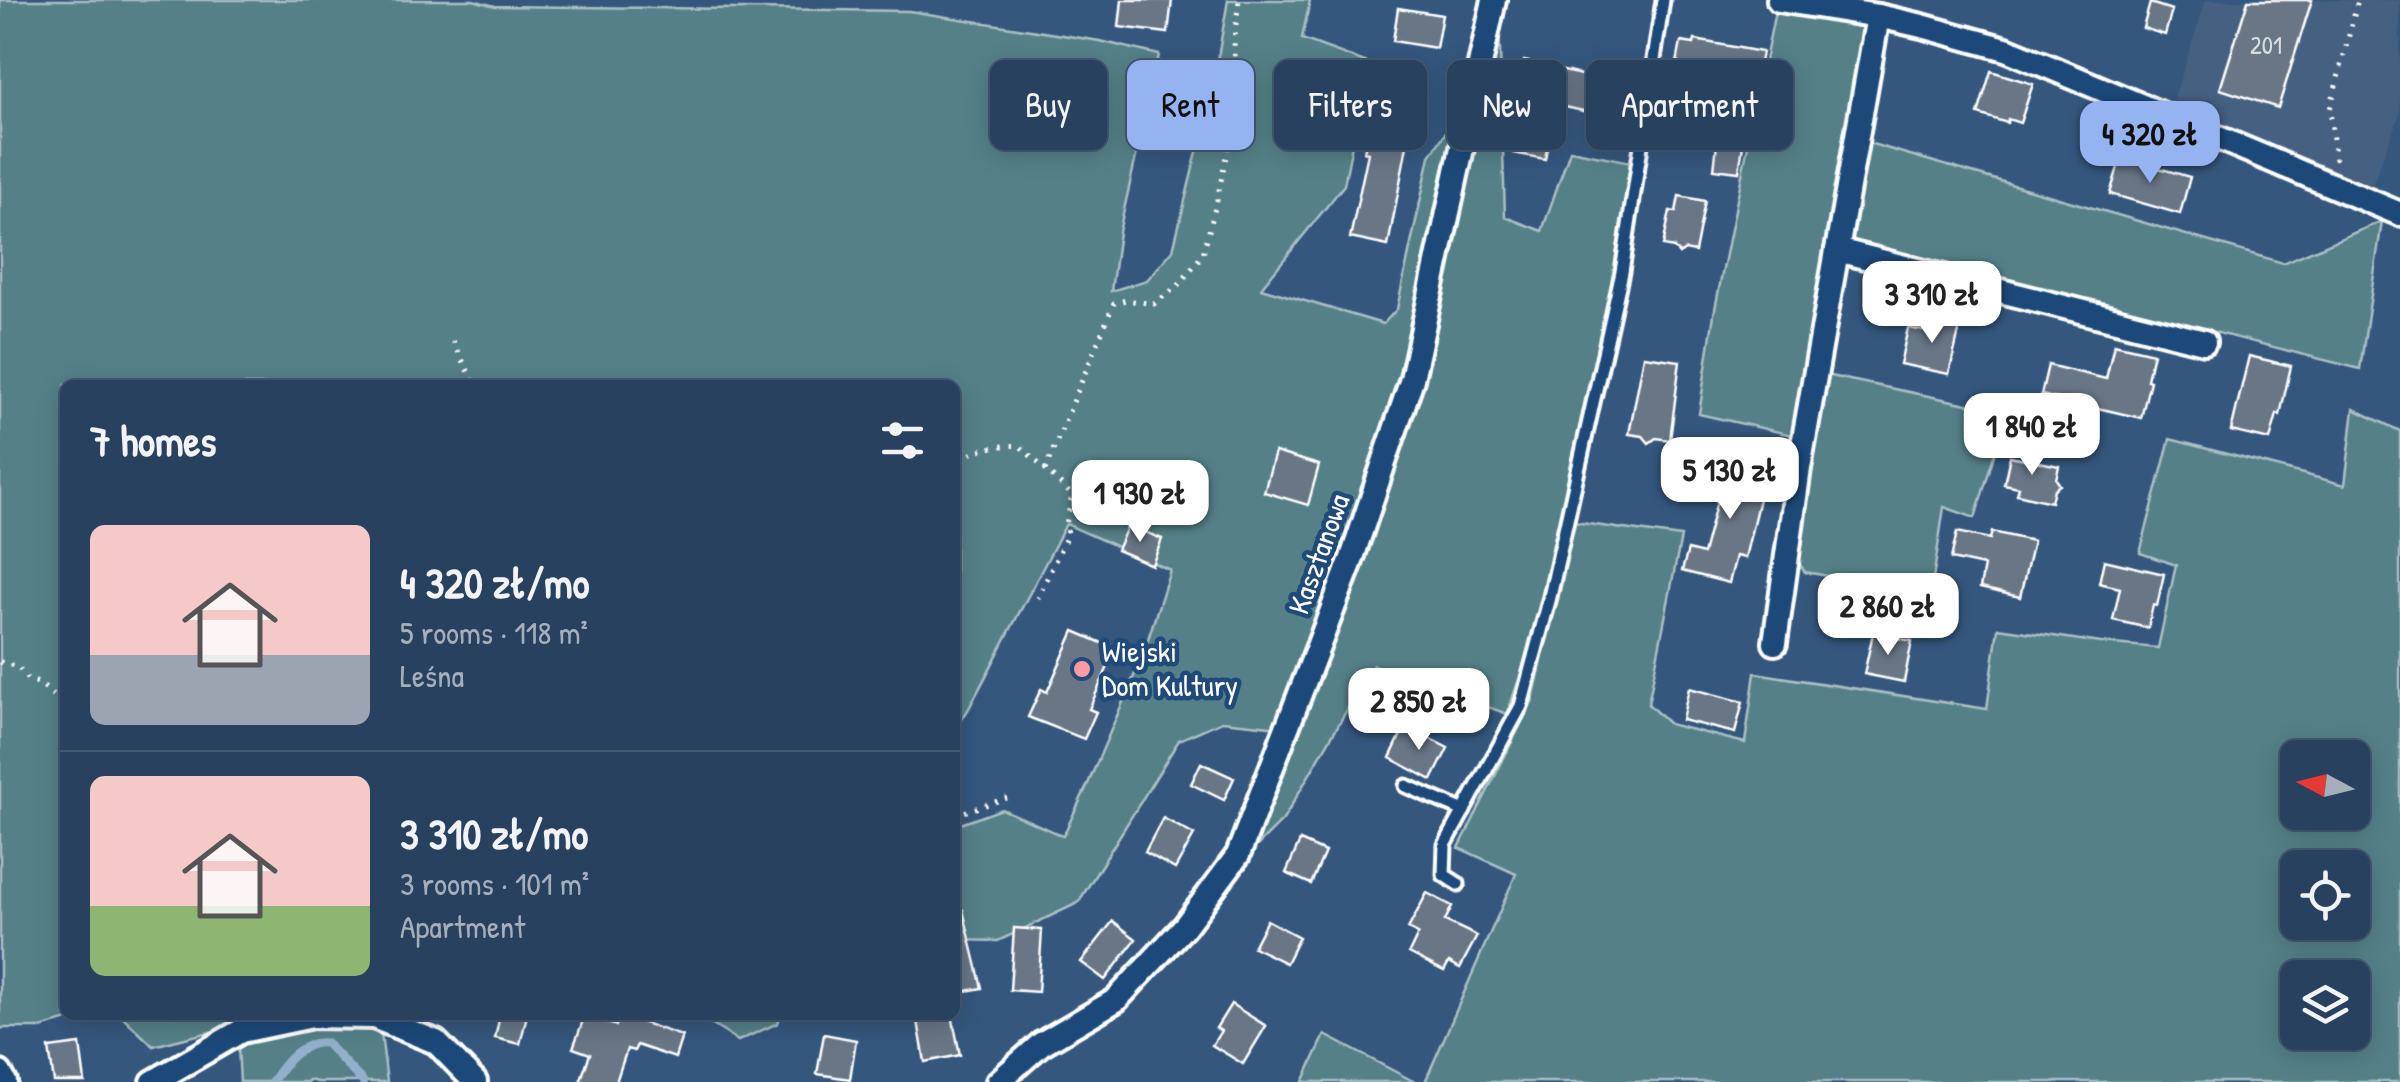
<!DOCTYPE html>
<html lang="en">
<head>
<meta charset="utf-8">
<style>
	body { margin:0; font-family:"Patrick Hand",sans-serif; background:#304864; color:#f1f3f6; height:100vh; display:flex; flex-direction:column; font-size:38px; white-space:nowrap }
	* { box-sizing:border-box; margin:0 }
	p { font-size:32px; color:#a5afbc }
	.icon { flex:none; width:55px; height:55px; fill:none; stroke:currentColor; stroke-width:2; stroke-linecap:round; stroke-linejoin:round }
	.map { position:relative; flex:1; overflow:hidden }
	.sheet { position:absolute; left:60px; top:380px; width:900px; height:640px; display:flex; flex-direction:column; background:#28415e; border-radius:15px; box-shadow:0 5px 25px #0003,0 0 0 2px #445a73 }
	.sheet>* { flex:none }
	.hud { position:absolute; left:990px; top:60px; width:950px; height:90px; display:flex; gap:20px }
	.needle { width:65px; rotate:277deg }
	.controls { position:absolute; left:2280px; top:740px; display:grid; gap:20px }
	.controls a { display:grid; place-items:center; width:90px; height:90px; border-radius:15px; background:#28415e; box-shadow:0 5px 25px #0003,0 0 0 2px #445a73; font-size:50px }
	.price { position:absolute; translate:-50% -85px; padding:0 22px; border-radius:20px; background:#fff; color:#222; font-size:32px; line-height:65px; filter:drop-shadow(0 2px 5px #0008) }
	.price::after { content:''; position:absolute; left:50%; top:60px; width:30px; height:22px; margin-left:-15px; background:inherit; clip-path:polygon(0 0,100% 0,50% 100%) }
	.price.selected { background:#95b2f1; color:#111 }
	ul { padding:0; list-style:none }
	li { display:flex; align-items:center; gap:30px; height:250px; padding:0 30px }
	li+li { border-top:2px solid #445a73 }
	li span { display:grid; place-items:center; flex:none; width:280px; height:200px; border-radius:15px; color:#555 }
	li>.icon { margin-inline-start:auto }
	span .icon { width:120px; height:120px; fill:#fffc; stroke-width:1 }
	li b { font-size:42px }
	h2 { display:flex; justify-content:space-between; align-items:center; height:120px; padding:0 30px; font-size:42px }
	.tag { padding:0 35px; border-radius:15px; background:#28415e; box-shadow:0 5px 25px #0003,0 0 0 2px #445a73; font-size:35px; line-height:90px }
	.tag.selected { background:#95b2f1; color:#111 }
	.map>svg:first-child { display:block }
	.built { fill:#446080 }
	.green { fill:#558088; stroke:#aac0c4; stroke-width:2.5; fill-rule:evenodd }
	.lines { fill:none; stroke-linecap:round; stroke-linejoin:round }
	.stream { stroke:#92b0ca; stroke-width:9 }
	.building { fill:#677686; stroke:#fff; stroke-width:2.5 }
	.service-casing { stroke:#fff; stroke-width:19 }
	.minor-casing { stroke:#fff; stroke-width:30 }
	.path { stroke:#fff; stroke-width:5; stroke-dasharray:2.5 8; stroke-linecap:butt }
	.service { stroke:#1f4a7a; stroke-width:11 }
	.minor { stroke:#1f4a7a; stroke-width:22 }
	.poi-dot { fill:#ff9aa2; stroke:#1f4a7a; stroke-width:4 }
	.labels { text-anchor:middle; stroke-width:9; stroke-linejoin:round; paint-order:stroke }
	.number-label { font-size:25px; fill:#d9dde1 }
	.street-label { font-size:30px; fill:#fff; stroke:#1f4a7a }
	.poi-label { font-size:30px; fill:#fff; stroke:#1f4a7a; text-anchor:start }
</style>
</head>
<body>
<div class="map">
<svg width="2400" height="1082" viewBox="0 0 2400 1082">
	<rect width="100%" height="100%" fill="#35577e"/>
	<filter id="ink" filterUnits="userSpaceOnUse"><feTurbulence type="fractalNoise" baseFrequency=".01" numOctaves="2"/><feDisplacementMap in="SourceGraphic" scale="20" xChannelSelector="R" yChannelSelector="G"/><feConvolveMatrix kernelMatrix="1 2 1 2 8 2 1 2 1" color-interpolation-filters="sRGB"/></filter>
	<g filter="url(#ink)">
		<path class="built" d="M2206,0H2400V114L2370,190L2171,107Z"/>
		<g class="green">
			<path d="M0,0H473L495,6L909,11L1100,41L1159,55L1119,232L1111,291L1147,280L1173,250L1213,86L1228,0H1310L1302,39L1368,63L1344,185L1261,288L1383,324L1397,309L1430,156L1452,123L1476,46L1499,14L1505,217L1542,231L1570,150L1631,162L1609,301L1536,630L1507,714L1373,665L1283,820L1257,846L1285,758L1280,727L1222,721L1179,740L1078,903L998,941L955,940V826L1002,809L1063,836L1087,786L1143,655L1170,570L1066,524L968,710L955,729V385H65V1015H278L153,1046L123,1017L81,1016L41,1028H0Z"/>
			<path d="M1775,11L1863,27L1792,435L1699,414L1714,314Z"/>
			<path d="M1865,142L2283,263L2382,221L2360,369L1848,239Z"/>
			<path d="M1825,375L2007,412L1975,518L1944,507L1931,593L1805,572L1796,559Z"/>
			<path d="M2354,409L2400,431V1082H1425L1516,874L1459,848L1533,700L1573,522L1681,537L1648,704L1669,724L1745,743L1755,673L1987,709L1998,628L2101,643L2158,648L2176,565L2140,553L2170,439L2345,485ZM2298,758H2352V812H2298ZM2298,868H2352V922H2298ZM2298,978H2352V1032H2298Z"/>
			<path d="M697,1015H781L778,1023L738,1041Z"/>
			<path d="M336,1023L381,1033L387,1082H317L309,1080L307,1082H240L238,1046L282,1029Z"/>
			<path d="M1325,1035L1415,1082H1303Z"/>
		</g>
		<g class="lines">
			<path class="stream" d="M272,1082C284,1063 302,1040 326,1043L363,1082"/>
		</g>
		<g class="building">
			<path d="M1122,0H1172L1168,33L1119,27Z"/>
			<path d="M2248,0H2312L2278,108L2220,89Z"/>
			<path d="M2150,3L2172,10L2165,35L2143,28Z"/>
			<path d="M1398,8L1442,15L1436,48L1393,41Z"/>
			<path d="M1695,40L1762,52L1755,90L1703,81L1701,94L1672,90L1681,42L1694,44Z"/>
			<path d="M1524,61L1555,67V69L1598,79L1599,73L1626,79L1621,104L1615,103L1612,117L1555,105L1545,159L1513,153L1524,89L1519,88Z"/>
			<path d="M1991,71L2033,84L2020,123L2008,119L2007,123L1978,114Z"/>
			<path d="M1375,100L1414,108L1388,246L1350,238L1368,153L1364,152Z"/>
			<path d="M1719,128L1745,131L1739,172L1714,169Z"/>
			<path d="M2121,157L2190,177L2180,214L2110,194Z"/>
			<path d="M1679,196L1705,201L1695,252L1685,250L1679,254L1674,248L1663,246L1670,211L1676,212Z"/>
			<path d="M1933,317L1961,323L1949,374L1900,364L1908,328L1930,332Z"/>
			<path d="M2114,344L2153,353L2147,380L2150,381L2141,418L2041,395L2048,365L2106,379Z"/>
			<path d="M1644,356L1680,361L1670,440L1656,438L1649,443L1643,436L1629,434Z"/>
			<path d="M2249,356L2291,366L2280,415L2277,414L2270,440L2231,431Z"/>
			<path d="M1275,452L1319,465L1308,505L1264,492Z"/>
			<path d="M1729,455L1753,461L1752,466L1766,469L1745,558L1736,556L1729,583L1682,571L1688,550L1703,554Z"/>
			<path d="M2010,456L2059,466L2056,479L2060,485L2054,489L2051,502L2017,494L2019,487L2004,484Z"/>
			<path d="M1128,525L1162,539L1152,565L1117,550Z"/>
			<path d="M1957,532L1990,539L1992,532L2033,541L2020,597L1980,588L1984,566L1951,559Z"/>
			<path d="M2104,560L2164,574L2157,606L2153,605L2148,628L2113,620L2120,588L2099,583Z"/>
			<path d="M1074,631L1116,649L1089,709L1096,712L1084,739L1028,717L1041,689L1047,692Z"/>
			<path d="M1873,633L1912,641L1904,682L1864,674Z"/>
			<path d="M1689,688L1743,702L1735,733L1682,720Z"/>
			<path d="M1405,726L1448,748L1432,780L1390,758Z"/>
			<path d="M1201,763L1234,778L1224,800L1191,784Z"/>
			<path d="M1163,818L1194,835L1175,869L1145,852Z"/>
			<path d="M1300,841L1325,852L1311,884L1286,873Z"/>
			<path d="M1427,893L1452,906L1445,921L1477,936L1460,968L1449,962L1444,971L1409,953L1418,934L1408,929Z"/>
			<path d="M963,910L982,988L955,993V911Z"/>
			<path d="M1267,920L1299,937L1286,963L1253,947Z"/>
			<path d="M1113,921L1136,939L1105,980L1081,962Z"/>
			<path d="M1014,928L1042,930L1038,992L1010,990Z"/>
			<path d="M1231,1004L1266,1026L1243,1064L1212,1045L1221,1031L1216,1028Z"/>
			<path d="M500,1015H527L520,1044L495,1038Z"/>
			<path d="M585,1015L616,1026L620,1015L682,1036L675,1058L637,1045L634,1051L627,1049L616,1082H580L590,1054L573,1048Z"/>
			<path d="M917,1015H952L960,1055L925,1062Z"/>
			<path d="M824,1034L856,1040L850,1079L817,1074Z"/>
			<path d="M80,1044L85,1082H54L49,1048Z"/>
		</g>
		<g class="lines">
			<g class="service-casing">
				<g id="service">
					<path d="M1406,786L1464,811"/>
					<path d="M1458,884L1444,875L1445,845L1521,706L1550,597L1622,272L1663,0"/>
				</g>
			</g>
			<g class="minor-casing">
				<g id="minor">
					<path d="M1779,0L1878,16L1922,26L2006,49L2400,214"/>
					<path d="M1837,250L2204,342"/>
					<path d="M1775,643L1799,468L1878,16"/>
					<path d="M0,1073L5,1082"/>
					<path d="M153,1082L241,1031L312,1016L374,1017L436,1042L475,1082"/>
					<path d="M998,1082L1041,1044L1116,1000L1185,926L1238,855L1351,561L1412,379L1494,0"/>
				</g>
			</g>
			<g class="path">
				<path d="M2335,160L2330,109L2358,0"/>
				<path d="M453,341L475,385"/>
				<path d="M955,468C960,465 963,460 968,456C977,448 1008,444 1020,446L1072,495L1066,524L1068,533L1038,598"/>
				<path d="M1045,470L1114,303L1126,300L1154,304L1180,284L1203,254L1217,200L1236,108L1234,39L1239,0"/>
				<path d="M0,662L18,667L28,680L39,683L58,699L65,698"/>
				<path d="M955,815L1007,798"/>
			</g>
			<use href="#service" class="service"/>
			<use href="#minor" class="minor"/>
		</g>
	</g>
	<circle class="poi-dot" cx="1082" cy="669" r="10"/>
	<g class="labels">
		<g class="number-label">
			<text x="2266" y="54">201</text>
		</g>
		<g class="street-label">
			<text transform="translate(1319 554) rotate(-70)" y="10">Kasztanowa</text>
		</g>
		<g class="poi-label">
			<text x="1102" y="662">Wiejski<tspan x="1102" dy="34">Dom Kultury</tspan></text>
		</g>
	</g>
</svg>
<div class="controls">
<a><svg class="needle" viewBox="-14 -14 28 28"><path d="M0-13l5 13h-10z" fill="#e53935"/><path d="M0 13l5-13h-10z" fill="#a5afbc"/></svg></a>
<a><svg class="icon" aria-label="locate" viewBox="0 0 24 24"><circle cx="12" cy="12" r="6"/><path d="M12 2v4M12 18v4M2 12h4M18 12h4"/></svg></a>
<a><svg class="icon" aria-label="layers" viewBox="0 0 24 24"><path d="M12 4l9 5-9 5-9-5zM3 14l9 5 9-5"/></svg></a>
</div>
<b class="price selected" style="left:2150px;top:186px">4 320 zł</b>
<b class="price" style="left:1932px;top:346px">3 310 zł</b>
<b class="price" style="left:2032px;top:478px">1 840 zł</b>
<b class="price" style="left:1730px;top:522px">5 130 zł</b>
<b class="price" style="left:1140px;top:545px">1 930 zł</b>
<b class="price" style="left:1888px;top:658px">2 860 zł</b>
<b class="price" style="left:1419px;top:753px">2 850 zł</b>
<div class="hud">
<a class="tag">Buy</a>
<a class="tag selected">Rent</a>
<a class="tag">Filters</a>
<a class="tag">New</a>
<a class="tag">Apartment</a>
</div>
<section class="sheet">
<h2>7 homes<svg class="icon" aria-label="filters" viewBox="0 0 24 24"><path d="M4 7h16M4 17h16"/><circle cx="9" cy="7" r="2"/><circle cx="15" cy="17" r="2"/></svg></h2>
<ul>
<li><span style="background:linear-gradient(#f6c9c9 65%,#9aa5b1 0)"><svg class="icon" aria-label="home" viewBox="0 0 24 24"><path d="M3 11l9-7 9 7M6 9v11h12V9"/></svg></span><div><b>4 320 zł/mo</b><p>5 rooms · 118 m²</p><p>Leśna</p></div></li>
<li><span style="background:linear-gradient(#f6c9c9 65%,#8fb573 0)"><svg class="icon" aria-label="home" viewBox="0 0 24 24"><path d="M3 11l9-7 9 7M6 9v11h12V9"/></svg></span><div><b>3 310 zł/mo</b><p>3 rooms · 101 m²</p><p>Apartment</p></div></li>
</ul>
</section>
</div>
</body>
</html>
